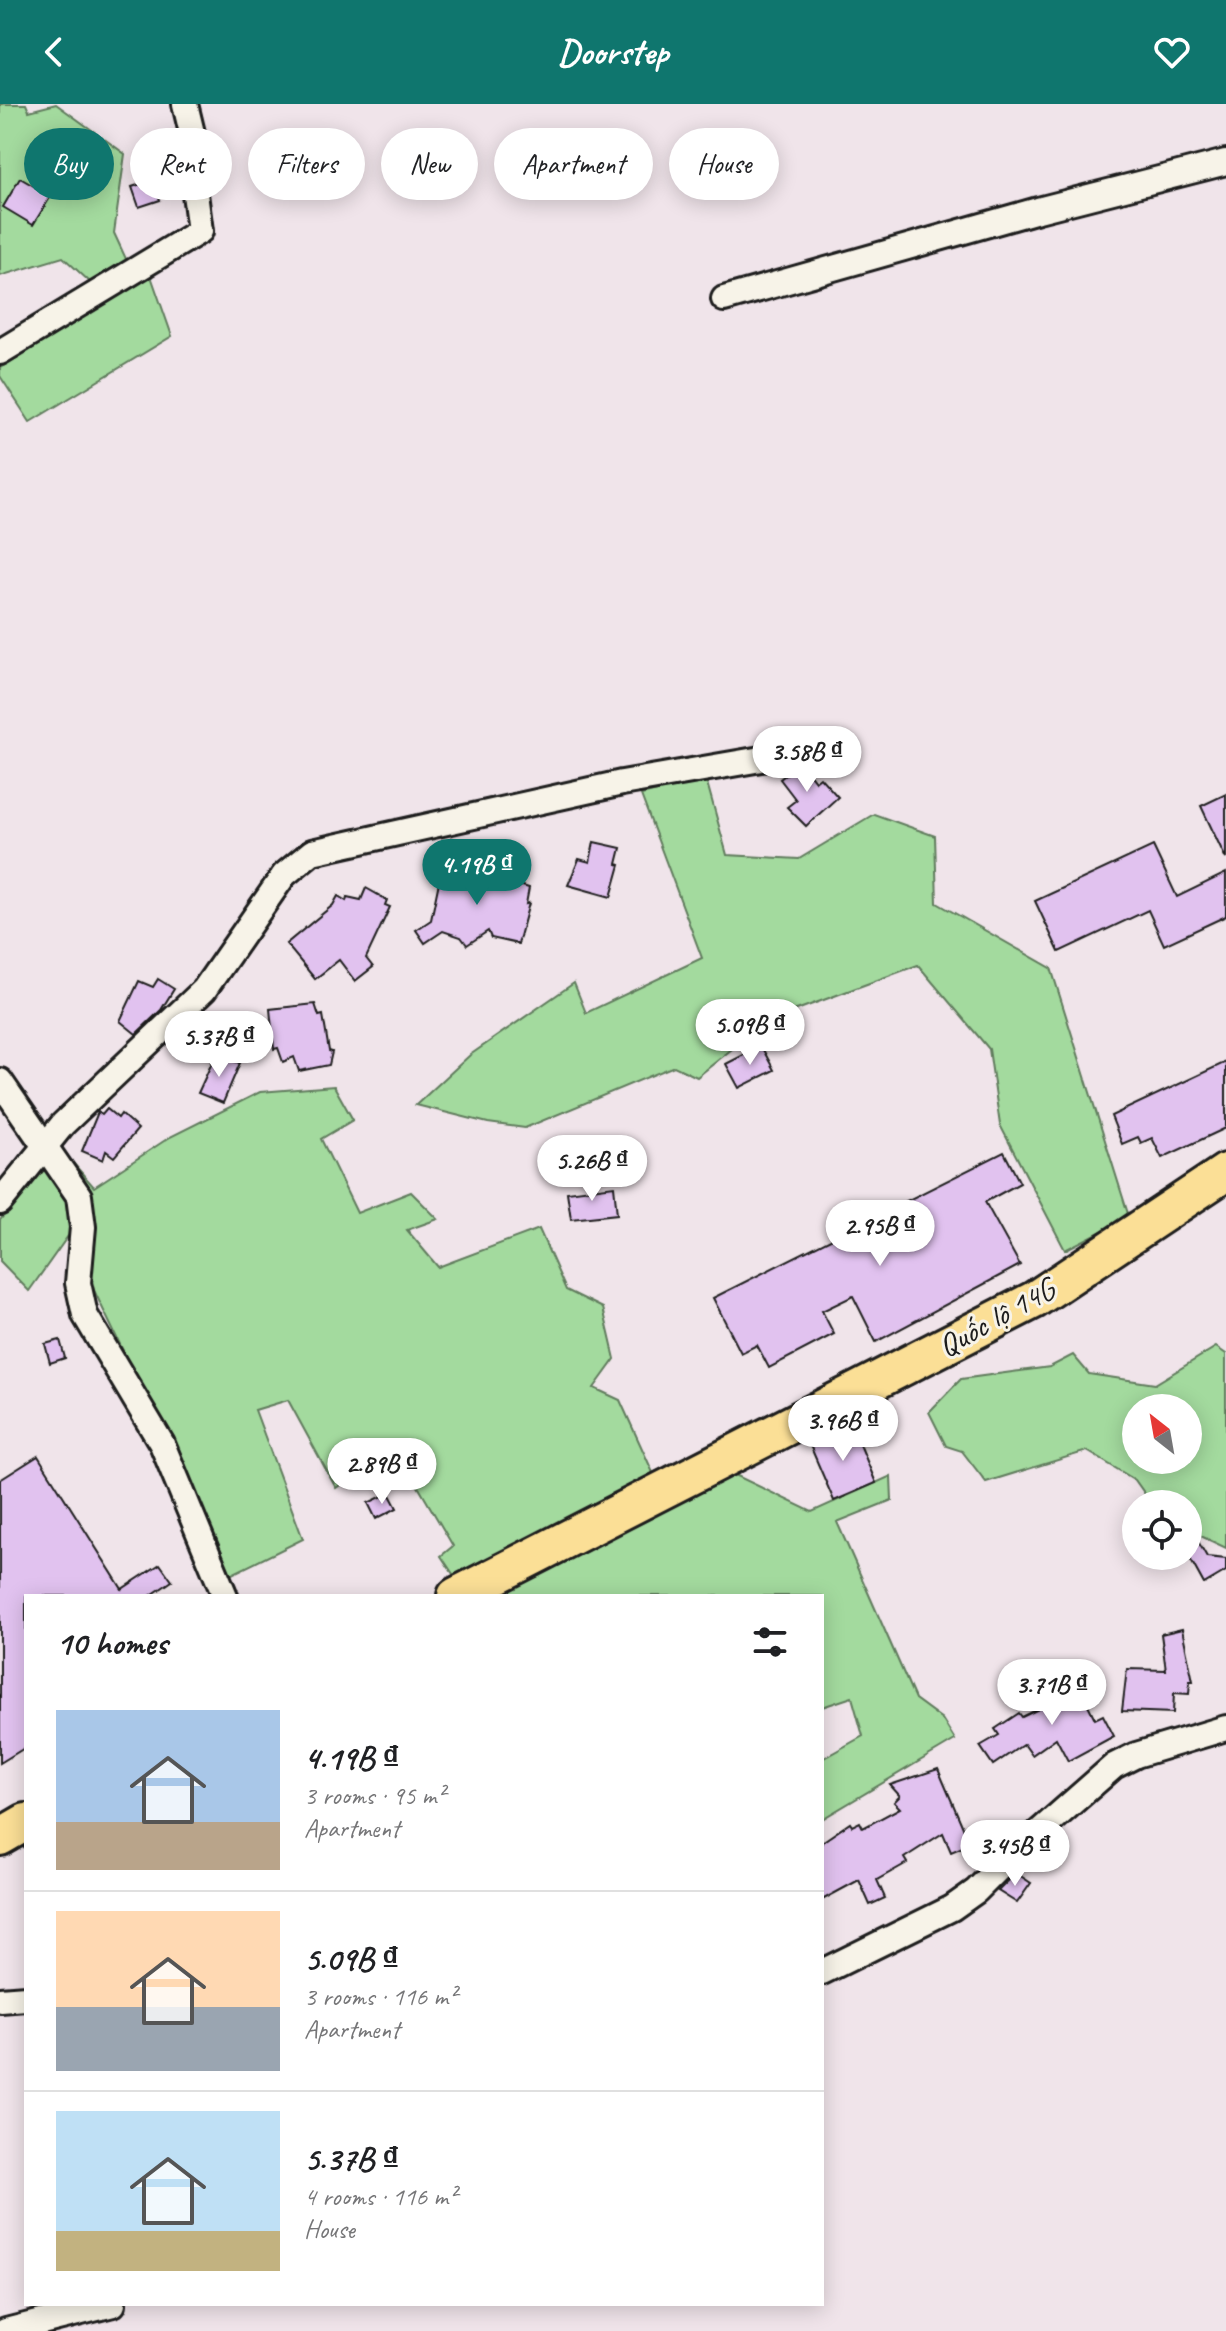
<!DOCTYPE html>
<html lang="en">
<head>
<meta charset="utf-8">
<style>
	body { margin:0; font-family:Caveat,sans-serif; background:#f6f6f6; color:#202124; height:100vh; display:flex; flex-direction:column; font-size:30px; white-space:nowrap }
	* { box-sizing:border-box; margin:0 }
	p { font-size:26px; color:#757577 }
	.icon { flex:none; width:44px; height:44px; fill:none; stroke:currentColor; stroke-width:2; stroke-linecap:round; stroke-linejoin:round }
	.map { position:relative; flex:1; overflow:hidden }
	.drawer { position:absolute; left:24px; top:1490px; width:800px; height:712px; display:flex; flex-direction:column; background:#fff; border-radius:0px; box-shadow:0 4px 20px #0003 }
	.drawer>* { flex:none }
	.banner { position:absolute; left:24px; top:24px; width:800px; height:72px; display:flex; gap:16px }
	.needle { width:52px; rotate:329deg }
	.buttons { position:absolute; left:1122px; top:1290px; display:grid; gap:16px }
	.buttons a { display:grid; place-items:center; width:80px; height:80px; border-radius:50%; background:#fff; box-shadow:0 4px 20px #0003; font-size:40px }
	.price { position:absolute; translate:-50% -68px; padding:0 18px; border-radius:28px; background:#fff; color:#222; font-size:26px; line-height:52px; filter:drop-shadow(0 2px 4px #0008) }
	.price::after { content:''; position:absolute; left:50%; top:48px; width:24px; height:18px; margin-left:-12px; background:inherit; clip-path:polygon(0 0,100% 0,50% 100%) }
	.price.active { background:#0f766e; color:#fff }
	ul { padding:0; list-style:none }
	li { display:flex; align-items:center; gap:24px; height:200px; padding:0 32px }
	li+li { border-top:2px solid #e0e0e0 }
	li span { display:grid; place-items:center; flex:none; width:224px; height:160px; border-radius:0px; color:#555 }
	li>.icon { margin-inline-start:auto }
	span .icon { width:96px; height:96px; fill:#fffc; stroke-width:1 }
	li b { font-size:34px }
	h2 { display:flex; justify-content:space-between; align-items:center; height:96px; padding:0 32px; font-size:34px }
	.tag { padding:0 28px; border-radius:36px; background:#fff; box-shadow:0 4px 20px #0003; font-size:28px; line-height:72px }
	.tag.active { background:#0f766e; color:#fff }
	header { display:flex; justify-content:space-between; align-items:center; height:104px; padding:0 32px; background:#0f766e; color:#fff; font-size:36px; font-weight:800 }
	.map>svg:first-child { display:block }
	.green { fill:#a3da9e; stroke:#607b5d; stroke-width:2; fill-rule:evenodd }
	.building { fill:#e1c2ef; stroke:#1c1c1c; stroke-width:2 }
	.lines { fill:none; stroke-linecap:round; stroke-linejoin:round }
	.minor-casing { stroke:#1c1c1c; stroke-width:30 }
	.primary-casing { stroke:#1c1c1c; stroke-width:42 }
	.minor { stroke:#f7f3e8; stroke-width:24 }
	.primary { stroke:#fbdf96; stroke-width:36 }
	.labels { text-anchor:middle; stroke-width:6; stroke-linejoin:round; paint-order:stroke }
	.street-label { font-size:32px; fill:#1c1c1c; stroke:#f7f3e8 }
</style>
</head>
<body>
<header><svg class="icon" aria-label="back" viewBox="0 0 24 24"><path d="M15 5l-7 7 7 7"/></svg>Doorstep<svg class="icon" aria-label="heart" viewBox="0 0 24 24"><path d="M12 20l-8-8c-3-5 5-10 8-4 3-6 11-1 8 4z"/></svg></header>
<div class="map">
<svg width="1226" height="2227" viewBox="0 0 1226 2227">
	<rect width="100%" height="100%" fill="#f0e4ea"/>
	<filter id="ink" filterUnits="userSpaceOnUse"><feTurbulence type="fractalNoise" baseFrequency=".0125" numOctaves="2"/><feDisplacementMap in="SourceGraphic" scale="16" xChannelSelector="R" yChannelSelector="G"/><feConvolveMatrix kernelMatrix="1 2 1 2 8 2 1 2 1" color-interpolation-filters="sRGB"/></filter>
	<g filter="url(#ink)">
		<g class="green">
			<path d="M0,0H26L29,7L56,0L125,50L114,129L127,157L91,179L63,153L0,172Z"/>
			<path d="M151,172L172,232L30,318L0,272V264Z"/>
			<path d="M706,675L727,751L799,755L874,710L935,732L937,799L1051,864L1129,1113L1065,1146L1000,1021L989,945L918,861L767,917L697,973L674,962L525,1024L488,1019L416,1001L470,951L574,879L586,909L702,854L641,691Z"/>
			<path d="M334,982L353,1016L321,1035L357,1109L411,1088L438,1115L407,1126L438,1163L539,1125L566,1186L603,1204L615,1255L594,1284L620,1296L654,1371L731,1369L812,1408L891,1372L892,1396L837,1418L915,1595L942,1615L955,1636L822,1715V1655L863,1632L852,1593L822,1603V1492H482L457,1476L441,1452L453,1442L395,1343L336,1384L288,1296L255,1306L303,1435L222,1475L161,1326L68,1132L29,1187L0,1157V1116L60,1044L94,1083L170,1033L260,988Z"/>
			<path d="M1216,1243L1226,1250V1444L1188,1426V1400H1152L1135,1376L1087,1347L986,1378L962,1347L946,1342L929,1308L961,1275L1050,1263L1073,1251L1089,1270L1155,1280ZM1136,1304H1188V1356H1136Z"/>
		</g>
		<g class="building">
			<path d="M20,74L51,92L33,121L3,103Z"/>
			<path d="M153,76L160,96L139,103L132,83Z"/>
			<path d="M801,659L815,677L820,673L838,693L806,722L787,703L796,696L780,675Z"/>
			<path d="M1226,690V755L1201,702Z"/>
			<path d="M594,738L621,744L617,760L620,761L611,793L568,781L579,755L590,758Z"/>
			<path d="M1153,742L1177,793L1226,769V812L1164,841L1148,806L1059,848L1035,797Z"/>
			<path d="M443,759L529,784L526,800L529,799L518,840L491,834L488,827L467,841L461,833L443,827L425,839L416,826L431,816Z"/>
			<path d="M366,784L387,796L385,801L390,803L366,854L373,863L355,877L339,856L315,875L286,840L333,801L338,792L346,797L347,793L361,796Z"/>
			<path d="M158,875L174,885L161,906L136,930L120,917L139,877L153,883Z"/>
			<path d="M315,900L319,912L323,911L329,947L332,948L329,961L299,967L294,953L283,958L278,944L274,945L270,905Z"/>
			<path d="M761,942L774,966L739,984L726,960Z"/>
			<path d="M215,952L240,959L223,999L198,989Z"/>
			<path d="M1226,958V1024L1162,1054L1152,1034L1141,1039L1138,1033L1122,1040L1111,1012Z"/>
			<path d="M107,1005L118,1014L121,1010L138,1025L114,1053L106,1047L103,1056L82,1047L98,1008L102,1011Z"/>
			<path d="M1004,1048L1020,1079L985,1098L1020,1161L876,1238L853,1192L822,1207L834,1230L769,1264L757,1241L741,1249L713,1194Z"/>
			<path d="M614,1082L617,1110L571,1115L567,1088Z"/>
			<path d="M60,1236L65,1254L50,1259L45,1240Z"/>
			<path d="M852,1321L876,1379L834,1397L809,1339Z"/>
			<path d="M38,1352L122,1485L160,1460L172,1477L150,1492H26V1643L0,1659V1376Z"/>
			<path d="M389,1389L397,1404L376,1415L368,1399Z"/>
			<path d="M1188,1420L1207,1453L1226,1455V1467L1204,1480L1188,1451Z"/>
			<path d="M1182,1525L1193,1577H1190L1189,1590L1174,1589L1173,1609L1122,1607L1127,1565L1166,1566L1161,1530Z"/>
			<path d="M1070,1576L1071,1579L1076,1576L1095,1615L1103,1611L1114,1632L1068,1657L1056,1634L1032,1651L1024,1640L993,1661L980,1642L999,1631L995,1625L1019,1609L1022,1613L1051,1599L1045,1589Z"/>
			<path d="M938,1665L970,1740L951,1748L943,1729L904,1754L907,1759L877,1776L885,1794L870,1801L859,1776L822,1796V1738L850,1719L852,1722L860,1718L863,1724L900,1704L894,1698L900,1692L890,1681Z"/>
			<path d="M1016,1769L1031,1779L1017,1799L998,1787Z"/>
		</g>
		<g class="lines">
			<g class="minor-casing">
				<g id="minor">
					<path d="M724,195L1038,106L1226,58"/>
					<path d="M0,248L200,127L193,75L192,29L185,0"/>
					<path d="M0,977L79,1092L83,1123L78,1179L85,1211L162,1340L225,1492"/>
					<path d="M0,1098L63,1020L204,886L284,771L312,748L622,679L767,654"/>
					<path d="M822,1868L952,1804L976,1787L1007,1756L1114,1662L1136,1651L1226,1624"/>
					<path d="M0,1896L26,1894"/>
					<path d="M6,2227L113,2200"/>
				</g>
			</g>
			<g class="primary-casing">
				<g id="primary">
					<path d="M456,1492L1034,1196L1226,1068"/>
					<path d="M0,1733L26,1718"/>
				</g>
			</g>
			<use href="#minor" class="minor"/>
			<use href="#primary" class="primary"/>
		</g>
	</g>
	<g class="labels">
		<g class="street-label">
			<text transform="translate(996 1213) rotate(-29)" y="11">Quốc lộ 14G</text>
		</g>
	</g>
</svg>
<div class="buttons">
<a><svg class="needle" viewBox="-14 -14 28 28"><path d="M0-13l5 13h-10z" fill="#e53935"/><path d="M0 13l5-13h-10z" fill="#757577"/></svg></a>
<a><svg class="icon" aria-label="locate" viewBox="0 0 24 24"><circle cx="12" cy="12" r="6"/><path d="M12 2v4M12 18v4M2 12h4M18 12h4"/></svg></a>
</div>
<b class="price" style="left:807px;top:690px">3.58B ₫</b>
<b class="price active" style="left:477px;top:803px">4.19B ₫</b>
<b class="price" style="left:750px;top:963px">5.09B ₫</b>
<b class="price" style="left:219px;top:975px">5.37B ₫</b>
<b class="price" style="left:592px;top:1099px">5.26B ₫</b>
<b class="price" style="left:880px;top:1164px">2.95B ₫</b>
<b class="price" style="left:843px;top:1359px">3.96B ₫</b>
<b class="price" style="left:382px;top:1402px">2.89B ₫</b>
<b class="price" style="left:1052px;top:1623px">3.71B ₫</b>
<b class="price" style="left:1015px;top:1784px">3.45B ₫</b>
<div class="banner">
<a class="tag active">Buy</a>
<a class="tag">Rent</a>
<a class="tag">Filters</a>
<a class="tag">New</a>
<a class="tag">Apartment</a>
<a class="tag">House</a>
</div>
<section class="drawer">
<h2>10 homes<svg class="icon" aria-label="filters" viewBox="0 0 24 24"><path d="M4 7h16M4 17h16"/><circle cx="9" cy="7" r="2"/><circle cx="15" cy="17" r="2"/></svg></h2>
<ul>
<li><span style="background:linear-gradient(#a9c7e8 70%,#b9a48a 0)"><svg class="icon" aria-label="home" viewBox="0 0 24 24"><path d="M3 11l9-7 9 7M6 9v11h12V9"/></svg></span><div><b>4.19B ₫</b><p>3 rooms · 95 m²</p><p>Apartment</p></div></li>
<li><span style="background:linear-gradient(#ffd9b3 60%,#9aa5b1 0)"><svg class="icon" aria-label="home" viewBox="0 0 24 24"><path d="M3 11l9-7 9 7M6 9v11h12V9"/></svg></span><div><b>5.09B ₫</b><p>3 rooms · 116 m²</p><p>Apartment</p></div></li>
<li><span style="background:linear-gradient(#bfe0f5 75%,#c2b280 0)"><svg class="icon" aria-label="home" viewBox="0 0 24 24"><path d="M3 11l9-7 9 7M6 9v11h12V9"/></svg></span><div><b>5.37B ₫</b><p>4 rooms · 116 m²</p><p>House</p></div></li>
</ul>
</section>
</div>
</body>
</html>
